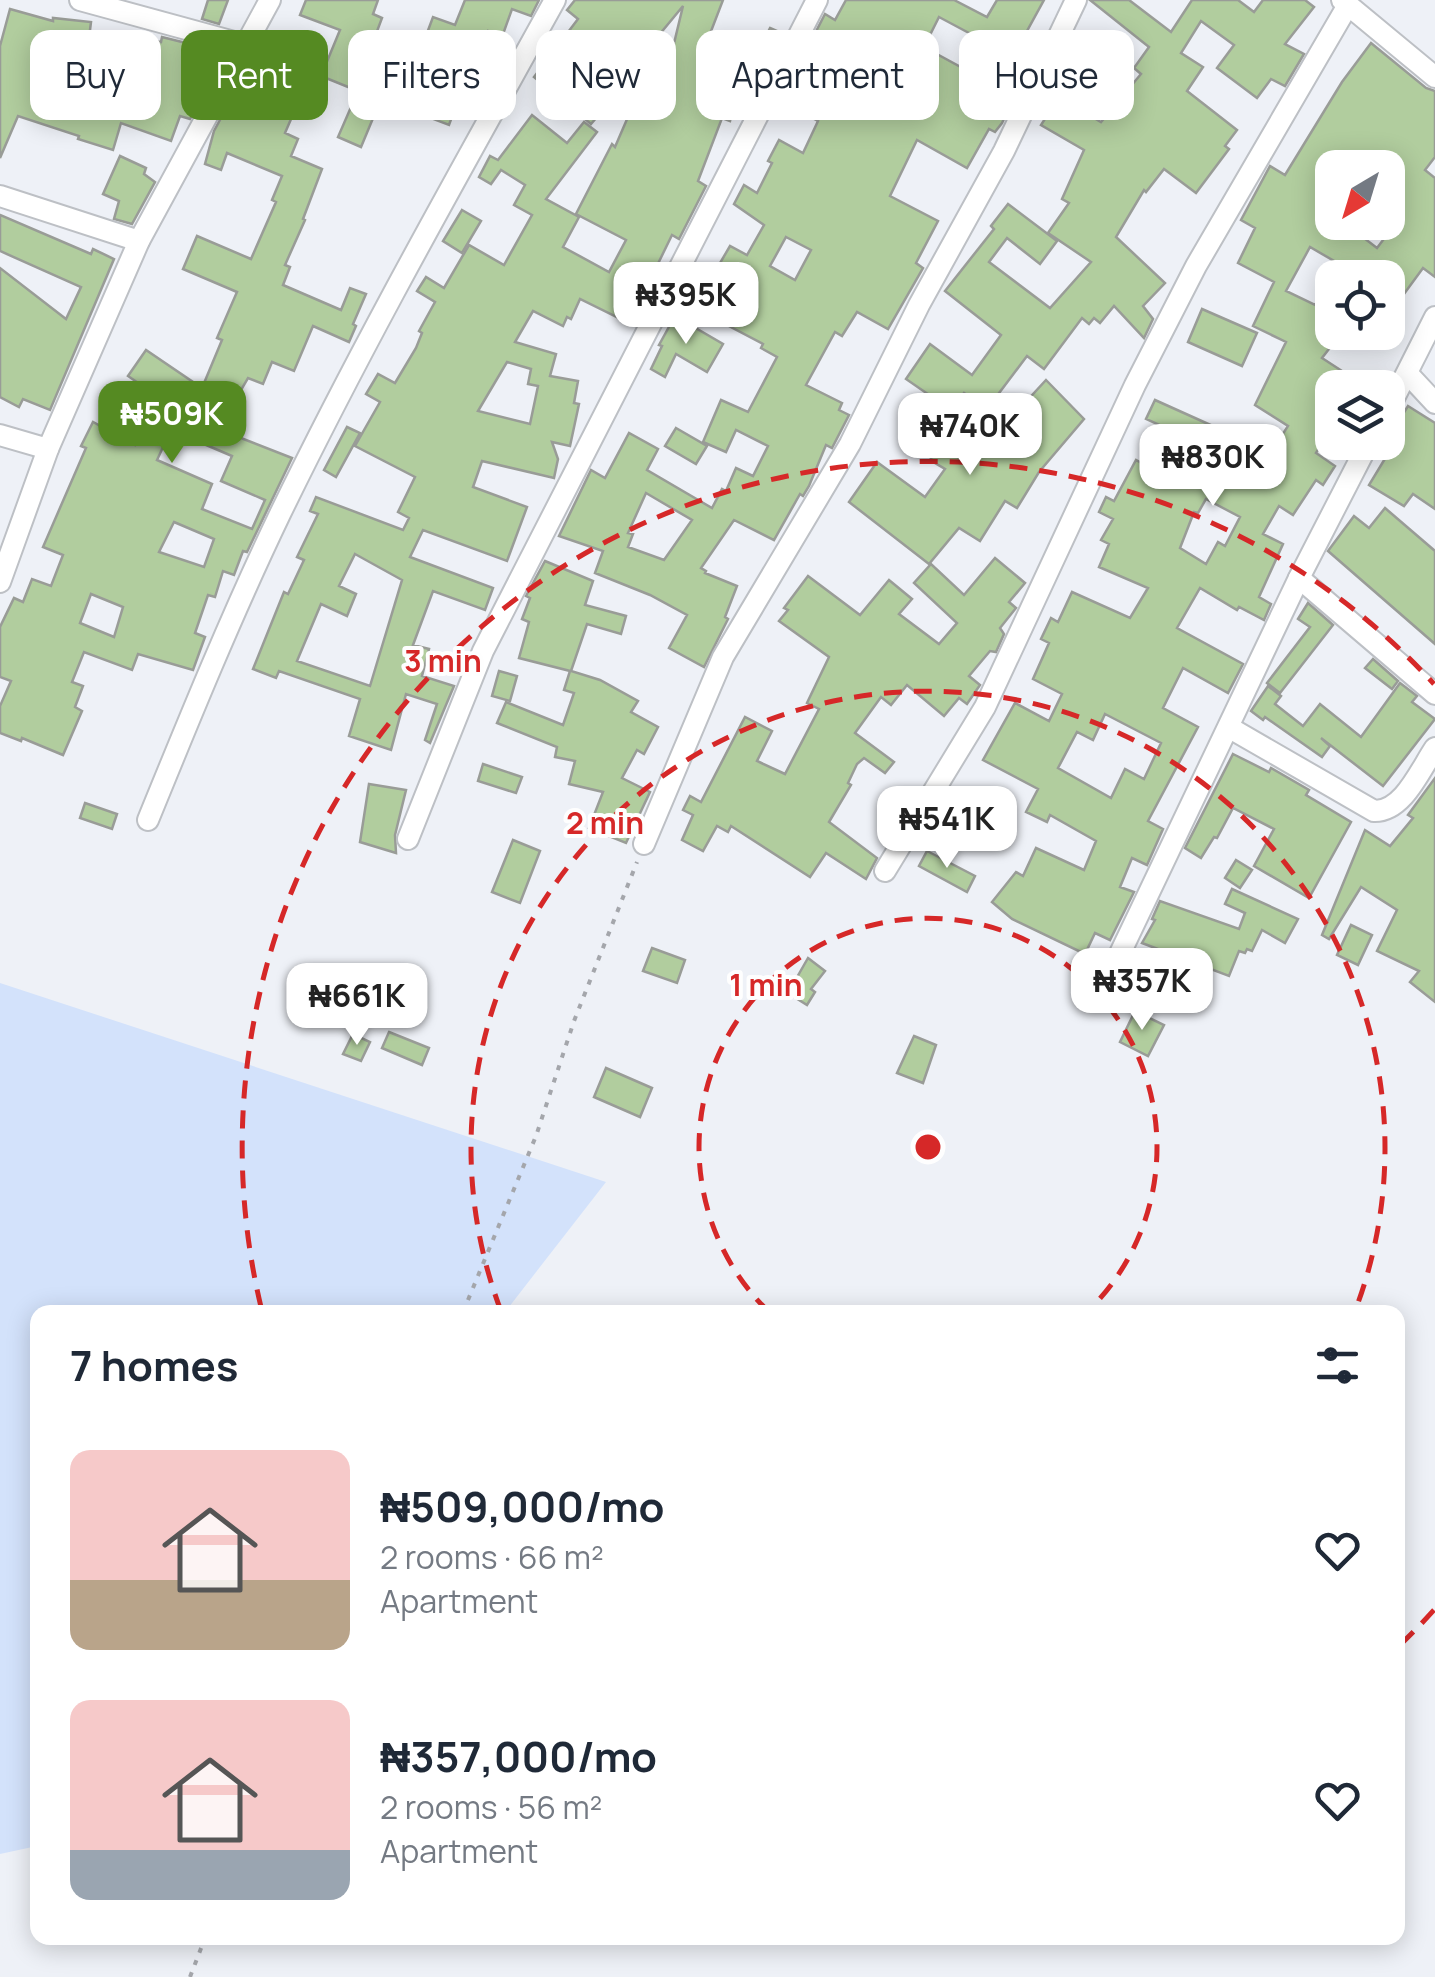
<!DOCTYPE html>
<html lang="en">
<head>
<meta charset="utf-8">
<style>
	body { margin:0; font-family:Manrope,sans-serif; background:#f2f2f3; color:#1f2937; height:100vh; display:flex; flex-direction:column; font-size:38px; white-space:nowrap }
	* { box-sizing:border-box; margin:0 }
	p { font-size:32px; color:#747a83 }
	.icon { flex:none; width:55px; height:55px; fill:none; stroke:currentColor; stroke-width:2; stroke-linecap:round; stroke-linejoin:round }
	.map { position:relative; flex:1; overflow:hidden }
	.details { position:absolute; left:30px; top:1305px; width:1375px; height:640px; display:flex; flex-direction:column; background:#fff; border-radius:20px; box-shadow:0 5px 25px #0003 }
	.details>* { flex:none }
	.guide { position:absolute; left:30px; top:30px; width:1375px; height:90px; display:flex; gap:20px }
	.needle { width:65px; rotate:218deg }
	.buttons { position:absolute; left:1315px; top:150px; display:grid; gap:20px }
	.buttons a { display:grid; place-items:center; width:90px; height:90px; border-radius:20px; background:#fff; box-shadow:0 5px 25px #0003; font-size:50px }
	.price { position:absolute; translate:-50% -85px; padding:0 22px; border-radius:20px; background:#fff; color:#222; font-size:32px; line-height:65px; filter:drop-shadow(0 2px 5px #0008) }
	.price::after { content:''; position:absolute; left:50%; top:60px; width:30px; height:22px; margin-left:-15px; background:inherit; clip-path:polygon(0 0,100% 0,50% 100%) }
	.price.selected { background:#558a22; color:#fff }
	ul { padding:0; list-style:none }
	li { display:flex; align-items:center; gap:30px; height:250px; padding:0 40px }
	li span { display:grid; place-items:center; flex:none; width:280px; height:200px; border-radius:20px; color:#555 }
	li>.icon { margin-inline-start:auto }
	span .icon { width:120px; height:120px; fill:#fffc; stroke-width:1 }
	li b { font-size:42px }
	h2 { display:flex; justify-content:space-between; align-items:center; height:120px; padding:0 40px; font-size:42px }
	.chip { padding:0 35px; border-radius:20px; background:#fff; box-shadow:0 5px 25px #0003; font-size:35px; line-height:90px }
	.chip.selected { background:#558a22; color:#fff }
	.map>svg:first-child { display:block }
	.green { fill:#d3e2fb }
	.building { fill:#b1cd9e; stroke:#999c97; stroke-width:2.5; fill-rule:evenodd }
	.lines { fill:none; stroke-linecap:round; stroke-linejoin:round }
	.minor-casing { stroke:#bdc0c5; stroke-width:24 }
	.path { stroke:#a4a6ab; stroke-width:4; stroke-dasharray:5 8; stroke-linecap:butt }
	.minor { stroke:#fff; stroke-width:20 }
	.ring { fill:none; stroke:#d62828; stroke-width:5; stroke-dasharray:18 12 }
	.centre { fill:#d62828; stroke:#fefefe; stroke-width:5 }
	.ring-label { font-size:30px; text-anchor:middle; font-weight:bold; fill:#d62828; stroke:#fefefe; stroke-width:8; stroke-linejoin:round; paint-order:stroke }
</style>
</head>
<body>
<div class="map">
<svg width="1435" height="1977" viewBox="0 0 1435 1977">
	<rect width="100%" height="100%" fill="#eef1f7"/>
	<path class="green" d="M0,983L606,1182L505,1312H38L37,1846L0,1854Z"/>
	<g class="building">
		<path d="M208,0H228L219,24L202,19Z"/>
		<path d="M306,0H378L373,14L382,18L373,42L417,60L433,17L455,25L465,0H539L531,16L512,9L502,37L488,31L462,105L457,103L449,125L381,99L361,147L338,137L358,91L321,76L340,30L300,15Z"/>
		<path d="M575,0H723L703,52L757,65L754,86L739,84L730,121L722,118L698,181L706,186L679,239L672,235L629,323L580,299L571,319L567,317L563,326L533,311L515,342L556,354L550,376L578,381L574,403L579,404L570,446L552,442L558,459L554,478L482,461L473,487L527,507L507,561L423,530L410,557L493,588L485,610L433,591L413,645L429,649L422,676L454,686L430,743L425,740L437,704L406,694L391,750L349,736L360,699L279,671L276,678L253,669L284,592L288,594L304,560L297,557L318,514L310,511L316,497L403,530L409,518L398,512L415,477L355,446L380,402L366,394L378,374L395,383L416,348L422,333L419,331L435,302L417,291L426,277L444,288L469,245L504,265L532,215L514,205L525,185L501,170L491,184L479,177L490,156L498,160L532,115L567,143L584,122L597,132L546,199L579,217L563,247L609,272L626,240L576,214L612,144L615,147L634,103L624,97L614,110L608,104L591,124L534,77L578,19L567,10ZM683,6L663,89L626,75ZM507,362L531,369L528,384L538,386L530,424L478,411ZM355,554L402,580L370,686L297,661L321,604L347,616L356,594L339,586Z"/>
		<path d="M846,0H954L987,17L997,0H1044L1021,42L1037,50L1030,65L1022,62L1005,94L1013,100L1002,123L995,132L989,129L967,168L917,140L890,196L938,221L916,263L923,268L888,329L857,312L842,336L835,332L806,385L842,403L839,410L849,415L832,448L826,445L809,486L803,496L800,494L774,540L734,520L701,568L706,571L705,573L737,586L725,617L728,619L704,667L669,648L687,615L650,595L595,573L603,551L559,536L591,470L605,478L629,433L658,449L647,470L712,508L722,489L726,491L736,468L753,476L768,446L736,430L726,452L703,442L721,400L748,412L777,357L761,348L763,344L727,325L737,306L706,287L730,246L747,255L764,225L734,204L744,185L757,193L772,163L768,161L779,140L803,153L818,121L795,109L804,92L789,84L825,14L835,20ZM939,17L997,48L981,78L924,47ZM786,237L811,250L795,280L770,266ZM646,493L692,520L664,560L628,547L633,534L628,533Z"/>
		<path d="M1090,0H1129L1171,32L1192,0H1238L1254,12L1263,0H1305L1314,7L1285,44L1304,54L1285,86L1271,79L1257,98L1217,68L1234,45L1201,21L1181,53L1203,67L1187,91L1237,130L1225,146L1229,149L1196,193L1164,169L1146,192L1144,190L1116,237L1165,283L1143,306L1153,319L1144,338L1114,306L1100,323L1094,318L1089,324L1082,318L1044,369L1027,356L987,409L964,393L951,410L906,379L930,344L972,375L1001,335L945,291L994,229L991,226L1008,204L1057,241L1040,264L1007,238L989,262L1050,308L1091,262L1048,233L1069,203L1062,199L1084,150L1041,125L1050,111L1041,105L1061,63L1073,70L1058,96L1101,122L1141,74L1134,68L1149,47Z"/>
		<path d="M10,9L53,21V18L91,22L84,78L143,93L154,41L161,42L162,37L202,47L199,58L216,62L213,76L190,119L180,116L171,141L121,123L113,150L78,139L79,136L18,116L0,158V46Z"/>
		<path d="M770,28L784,34L772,57L759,50Z"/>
		<path d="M1371,43L1426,88L1435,91V157L1425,170L1435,178V277L1423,268L1404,294L1388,281V278H1333L1341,265L1310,247L1286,291L1315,305L1332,278V332H1342L1322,358L1368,388H1332V427L1316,453L1335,466L1323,485L1316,480L1293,515L1279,506L1263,534L1283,544L1259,597L1271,604L1264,620L1239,607L1237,610L1200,588L1177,628L1243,664L1228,693L1183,668L1163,708L1198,727L1148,821L1163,829L1147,865L1132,858L1120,887L1134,892L1110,940L1095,933L1085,954L1012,919L992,902L1016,872L1023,876L1036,848L1084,870L1096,841L1050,815L1047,822L1026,812L1038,789L983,760L1015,703L1049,721L1062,694L1033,679L1049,643L1041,639L1051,618L1058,622L1072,592L1130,618L1148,588L1099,567L1109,544L1101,540L1113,519L1099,512L1106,497L1114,501L1136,460L1170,479L1188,438L1146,419L1155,400L1215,427L1204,453L1226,464L1235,445L1263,465L1288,426L1255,405L1286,342L1253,326L1274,282L1238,263L1255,228L1241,220L1270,166L1285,175L1342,82ZM1388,163V216L1396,223L1377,248L1343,222H1332V168H1385ZM1206,499L1240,517L1225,546L1218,542L1206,564L1180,548L1194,512L1198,513ZM1105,714L1161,743L1144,779L1125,769L1111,798L1058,768L1077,732L1093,740Z"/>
		<path d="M276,76L301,82L293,101L298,103L285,133L298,139L291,156L322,169L303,219L305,220L285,265L290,267L283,285L341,310L350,288L366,294L353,324L356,326L349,342L313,326L294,371L272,362L263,384L248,378L218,429L292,458L247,552L243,551L234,575L223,571L215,597L208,595L195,633L205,637L193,670L138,654L132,670L84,652L72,682L83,686L75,707L82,711L63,755L22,738L21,741L0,733V706L11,681L0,677V627L14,598L23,602L32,579L51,586L63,555L43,547L86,448L81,446L93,422L135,445L157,396L128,376L146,350L202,388L222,340L217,338L237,292L183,269L197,236L251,259L276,202L272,200L282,176L227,153L221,170L205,164L214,131L227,107L233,110L247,81L268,91ZM171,430L232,456L221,481L265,500L252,529L202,509L212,484L157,460ZM174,522L214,539L204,567L159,552ZM91,594L123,607L114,637L80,623Z"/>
		<path d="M120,156L146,168L144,174L155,182L132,224L114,219L119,201L103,194Z"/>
		<path d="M462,210L481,221L462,253L443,241Z"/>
		<path d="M0,215L91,254L93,249L114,259L50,410L23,399L19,407L0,397V268L66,319L81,287L0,251Z"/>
		<path d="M1202,309L1257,333L1242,366L1188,342Z"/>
		<path d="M675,316L723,344L707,372L676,354L665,377L651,369L662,346L659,345Z"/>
		<path d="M1046,380L1084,419L1039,472L1017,508L1005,501L980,541L959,528L929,564L849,502L877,462L925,497L945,469L930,460L952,426L966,436L953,453L968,465Z"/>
		<path d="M1408,406L1435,423V509L1413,494L1404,506L1369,485L1386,457L1379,452Z"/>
		<path d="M347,427L360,433L336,477L324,470Z"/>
		<path d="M676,428L707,446L696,464L665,446Z"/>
		<path d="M1385,508L1435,551V644L1328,551L1354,516L1369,528Z"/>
		<path d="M995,558L1025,583L1009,602L1016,608L1000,628L1004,634L996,652L990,651L969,676L980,685L967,704L959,698L944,716L907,685L891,705L881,697L855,733L894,762L885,773L864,758L857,764L848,783L851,785L829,822L877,858L866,879L826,853L810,877L731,826L728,832L717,826L703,851L682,840L693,815L683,810L690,796L701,802L745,717L772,731L757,761L785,774L819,709L807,703L829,657L779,621L788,610L784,608L808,576L860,615L889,580L912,599L899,614L939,644L957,623L914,583L931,564L964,595Z"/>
		<path d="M545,561L593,581L585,605L626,616L621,634L587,624L571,671L600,680L638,701L631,712L658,727L644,754L637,750L622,778L650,792L626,843L589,828L603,792L569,784L575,761L555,757L557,747L497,723L506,702L563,725L574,693L564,690L570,671L519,658L529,622L522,619L530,598L526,596Z"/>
		<path d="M1308,603L1333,625L1280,693L1267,683L1310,627L1298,619Z"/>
		<path d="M1373,659L1398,681L1392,689L1365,668Z"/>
		<path d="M499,671L517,676L510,701L492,696Z"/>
		<path d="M1400,683L1417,696L1412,702L1435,719L1383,786L1321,738L1330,746L1322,757L1265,717L1263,720L1251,711L1268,686L1281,696L1275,704L1303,726L1320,704L1361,737Z"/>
		<path d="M1233,754L1269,772L1271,768L1309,790L1306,795L1351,822L1309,898L1254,866L1274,829L1233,808L1217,838L1214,837L1201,858L1185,848Z"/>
		<path d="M483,764L522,777L516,793L478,781Z"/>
		<path d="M1435,778V1002L1410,982L1419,971L1377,951L1397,910L1361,887L1329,939L1322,935L1365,830L1390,846L1413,818L1408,815Z"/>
		<path d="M369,784L406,790L395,835L396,853L360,842Z"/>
		<path d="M85,803L117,814L112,829L80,818Z"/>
		<path d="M513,840L540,851L520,903L492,892Z"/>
		<path d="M927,851L975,876L967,892L919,866Z"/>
		<path d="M1236,860L1252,870L1240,888L1225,878Z"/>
		<path d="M1232,889L1298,919L1285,943L1262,930L1252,951L1247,949L1245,953L1239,951L1229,976L1142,943L1155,920L1152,919L1160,901L1239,929L1245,913L1225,904Z"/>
		<path d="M1351,925L1372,935L1358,965L1337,955Z"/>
		<path d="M652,948L685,960L677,983L643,971Z"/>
		<path d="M808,958L825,971L811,989L815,992L807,1005L788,993Z"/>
		<path d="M1135,1011L1164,1025L1148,1056L1120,1042Z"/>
		<path d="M389,1032L429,1048L422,1065L382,1048Z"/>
		<path d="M353,1034L370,1042L361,1061L343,1054Z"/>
		<path d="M914,1036L936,1045L923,1083L897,1073Z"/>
		<path d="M606,1068L652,1088L640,1117L594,1097Z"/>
	</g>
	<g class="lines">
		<g class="minor-casing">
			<g id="minor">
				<path d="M80,0L245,45"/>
				<path d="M1342,0L1435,77"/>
				<path d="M0,196L139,241"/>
				<path d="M1408,374L1435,403"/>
				<path d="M1388,410L1435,317"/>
				<path d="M0,435L48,449L139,241L270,0"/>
				<path d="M1299,578L1435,694"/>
				<path d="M0,582L48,449"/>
				<path d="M1230,728L1374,811C1403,812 1420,770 1435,748"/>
				<path d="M148,820C190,717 232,614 280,514C365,339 461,170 555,0"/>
				<path d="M408,839L483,651L817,0"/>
				<path d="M644,844L723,657L850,444L919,305L1004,151L1076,0"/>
				<path d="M885,871L985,707L1135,385L1196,266L1348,5"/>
				<path d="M1104,987L1299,578L1369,442"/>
			</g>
		</g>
		<g class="path">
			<path d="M463,1312L536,1136L574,1021L637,862"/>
			<path d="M190,1977L205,1938"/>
		</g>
		<use href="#minor" class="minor"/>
	</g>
	<g class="ring">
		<path d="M769 1312A229 229 0 1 1 1087 1312"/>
		<path d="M501 1311A457 457 0 1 1 1355 1311"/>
		<path d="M1434 1610A686 686 0 0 1 1400 1645M261 1307A686 686 0 0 1 1434 684"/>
	</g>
	<circle cx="928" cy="1147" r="15" class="centre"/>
	<g class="ring-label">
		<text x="443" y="672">3 min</text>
		<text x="605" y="834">2 min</text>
		<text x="766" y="996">1 min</text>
	</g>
</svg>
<div class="buttons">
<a><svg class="needle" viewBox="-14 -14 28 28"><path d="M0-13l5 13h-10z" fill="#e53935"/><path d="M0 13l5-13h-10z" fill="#747a83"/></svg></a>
<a><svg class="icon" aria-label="locate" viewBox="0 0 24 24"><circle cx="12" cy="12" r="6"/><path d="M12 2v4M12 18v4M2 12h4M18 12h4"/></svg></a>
<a><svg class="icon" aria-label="layers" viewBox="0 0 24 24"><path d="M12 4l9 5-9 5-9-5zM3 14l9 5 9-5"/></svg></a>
</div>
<b class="price" style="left:686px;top:347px">₦395K</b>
<b class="price selected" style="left:172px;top:466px">₦509K</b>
<b class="price" style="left:970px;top:478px">₦740K</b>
<b class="price" style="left:1213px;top:509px">₦830K</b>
<b class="price" style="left:947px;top:871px">₦541K</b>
<b class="price" style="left:1142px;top:1033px">₦357K</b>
<b class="price" style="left:357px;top:1048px">₦661K</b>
<div class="guide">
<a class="chip">Buy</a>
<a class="chip selected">Rent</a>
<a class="chip">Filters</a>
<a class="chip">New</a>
<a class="chip">Apartment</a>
<a class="chip">House</a>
</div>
<section class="details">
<h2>7 homes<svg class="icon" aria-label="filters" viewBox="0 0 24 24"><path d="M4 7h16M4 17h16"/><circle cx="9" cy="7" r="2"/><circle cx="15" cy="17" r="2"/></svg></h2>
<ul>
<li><span style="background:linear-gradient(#f6c9c9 65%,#b9a48a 0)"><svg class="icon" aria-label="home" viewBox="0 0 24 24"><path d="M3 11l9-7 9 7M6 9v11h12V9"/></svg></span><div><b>₦509,000/mo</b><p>2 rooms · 66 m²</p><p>Apartment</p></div><svg class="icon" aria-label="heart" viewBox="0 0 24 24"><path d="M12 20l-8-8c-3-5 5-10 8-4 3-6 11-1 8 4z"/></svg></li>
<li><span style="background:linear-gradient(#f6c9c9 75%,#9aa5b1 0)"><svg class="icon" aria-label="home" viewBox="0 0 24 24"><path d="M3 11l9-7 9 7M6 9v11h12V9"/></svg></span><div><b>₦357,000/mo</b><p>2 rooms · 56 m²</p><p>Apartment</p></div><svg class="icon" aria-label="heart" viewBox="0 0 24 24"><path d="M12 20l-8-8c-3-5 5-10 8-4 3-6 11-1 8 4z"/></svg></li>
</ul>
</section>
</div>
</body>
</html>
